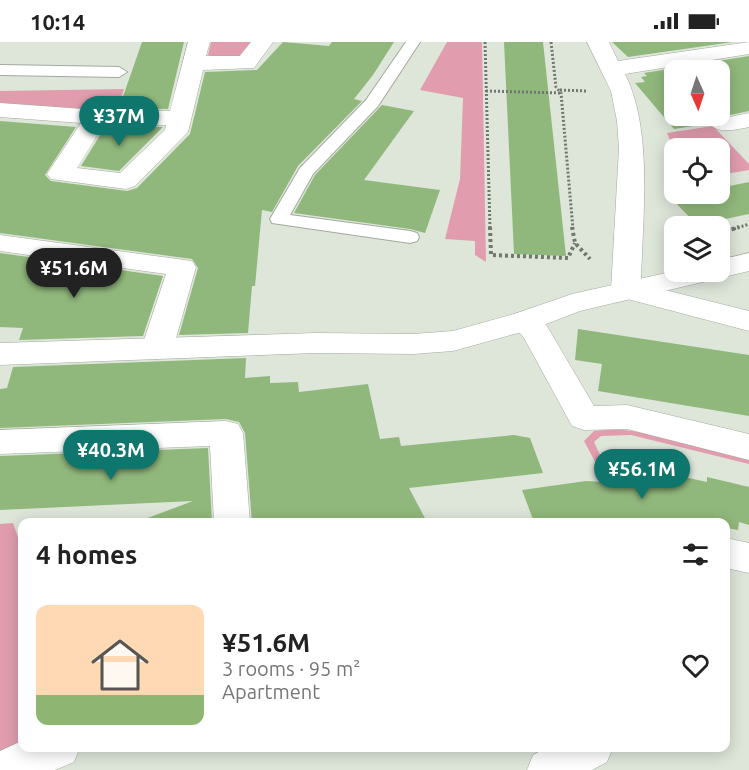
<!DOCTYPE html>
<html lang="en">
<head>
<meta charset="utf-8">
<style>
	body { margin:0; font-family:Ubuntu,sans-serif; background:#f6f6f6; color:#222; height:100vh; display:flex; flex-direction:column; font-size:22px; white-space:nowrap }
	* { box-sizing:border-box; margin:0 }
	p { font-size:20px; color:#767676 }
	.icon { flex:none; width:33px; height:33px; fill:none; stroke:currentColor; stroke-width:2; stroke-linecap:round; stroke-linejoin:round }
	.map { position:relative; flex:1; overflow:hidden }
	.details { position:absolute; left:18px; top:476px; width:712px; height:234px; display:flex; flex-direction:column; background:#fff; border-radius:12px; box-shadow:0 3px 15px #0003 }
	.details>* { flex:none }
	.needle { width:39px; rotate:177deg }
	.buttons { position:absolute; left:664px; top:18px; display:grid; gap:12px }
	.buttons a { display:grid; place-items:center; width:66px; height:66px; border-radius:12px; background:#fff; box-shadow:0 3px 15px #0003; font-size:30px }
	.price { position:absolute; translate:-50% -51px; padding:0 14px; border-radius:21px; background:#0f766e; color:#fff; font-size:20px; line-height:39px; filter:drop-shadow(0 2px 3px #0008) }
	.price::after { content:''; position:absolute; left:50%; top:36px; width:18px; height:14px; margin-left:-9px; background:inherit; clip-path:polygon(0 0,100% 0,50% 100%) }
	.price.current { background:#222; color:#fff }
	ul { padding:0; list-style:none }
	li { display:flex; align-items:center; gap:18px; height:150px; padding:0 18px }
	li span { display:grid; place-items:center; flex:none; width:168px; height:120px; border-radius:12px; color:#555 }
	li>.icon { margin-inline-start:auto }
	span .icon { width:72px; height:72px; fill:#fffc; stroke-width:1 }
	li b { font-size:26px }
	h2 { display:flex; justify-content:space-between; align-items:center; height:72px; padding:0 18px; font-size:26px }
	.status { display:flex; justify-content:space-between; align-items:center; height:42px; padding:0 30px; background:#fff; direction:ltr }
	.status svg { height:16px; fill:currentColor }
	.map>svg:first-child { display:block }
	.green { fill:#e19dae }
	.building { fill:#91b87c }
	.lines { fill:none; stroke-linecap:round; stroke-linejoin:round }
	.service-casing { stroke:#a2aa9e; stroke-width:2 }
	.minor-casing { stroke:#a2aa9e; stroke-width:1 }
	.tertiary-casing { stroke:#a2aa9e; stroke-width:1 }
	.path-far1 { stroke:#71766e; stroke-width:3; stroke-dasharray:2 2; stroke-linecap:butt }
	.path { stroke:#71766e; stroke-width:4; stroke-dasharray:3 3; stroke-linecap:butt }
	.service { fill:#fff; fill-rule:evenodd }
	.minor { fill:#fff; fill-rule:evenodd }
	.tertiary { fill:#fff; fill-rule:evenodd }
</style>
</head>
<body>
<div class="status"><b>10:14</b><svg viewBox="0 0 49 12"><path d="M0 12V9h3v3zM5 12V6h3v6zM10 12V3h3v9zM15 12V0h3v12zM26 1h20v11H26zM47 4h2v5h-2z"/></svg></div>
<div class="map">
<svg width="749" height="728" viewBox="0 0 749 728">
	<rect width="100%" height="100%" fill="#dee6da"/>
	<g class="green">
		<path d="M211,0H251L239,14L216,17L208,13Z"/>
		<path d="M447,0H482L486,220L475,213V199L445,197L460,137L463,56L420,48Z"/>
		<path d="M124,47L116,70L0,61V49Z"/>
		<path d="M713,84L749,122V128L720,133V106H675V110L667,91Z"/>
		<path d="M616,387L641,390L749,418V422L631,393L601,394L594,400L606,426L599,427L584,399L594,389Z"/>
		<path d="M13,481L22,507V699L0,709V482Z"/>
	</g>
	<g class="building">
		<path d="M142,0H184L168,67L119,66Z"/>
		<path d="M283,0L329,4L332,0H394L373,33L354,57L362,59L298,124L272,170L262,168L255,244H252L248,291L179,293L198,226L192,217L0,191V79L76,85L45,133L51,139L127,149L137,146L190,92L205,30L257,28Z"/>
		<path d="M504,0H543L566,214L514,212Z"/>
		<path d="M612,0H733L628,15Z"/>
		<path d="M749,14V69L730,73L720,66V28H675V74H700L706,82L674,87L635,41L645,40L641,35L647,34L644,31Z"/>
		<path d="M382,63L414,69L364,138L440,148L425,191L410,187L294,171L315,133Z"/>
		<path d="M113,84L163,85L119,129L81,124L104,87H112Z"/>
		<path d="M749,140V172L697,183L671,156L694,152H720V146Z"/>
		<path d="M0,211L163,234L143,294L19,298L23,286L0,285Z"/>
		<path d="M578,287L749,313V374L598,349L602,322L575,318Z"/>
		<path d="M246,316L245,336L270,334V341L298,340L299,350L368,342L380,397L399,395L401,404L514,393L530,396L543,431L409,446L427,480H252L245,391L239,380L226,377L0,386V347L7,346L13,325Z"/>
		<path d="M208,406L212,480H145V477L193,459L0,468V414Z"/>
		<path d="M616,420L707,440V435L749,445V483L739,480L738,488L726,486V480H534L522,448L586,439L620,441Z"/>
	</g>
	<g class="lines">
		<g class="service-casing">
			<g id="service">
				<path d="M406,0H420L378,64L313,132L290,173L410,189L417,191L419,195L417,199L410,201L272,181L270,177L300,126L366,58Z"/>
				<path d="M0,23L119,25L127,30L119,35L0,33Z"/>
			</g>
		</g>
		<g class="minor-casing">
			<g id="minor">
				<path d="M188,0H210L206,14H240L251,0H273L254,26L203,28L188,90L135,144L126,147L51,137L47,132L81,81L0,75V61L97,68L170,69ZM104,82L166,83L165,88L120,131L77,126Z"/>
				<path d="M587,0H609L618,19L749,0V12L625,32C654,90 642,178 641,242L749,269V289L616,254L611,248L619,106L617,79L611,49Z"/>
				<path d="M720,68L729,75L749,71V85C729,89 715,93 702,74H720Z"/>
				<path d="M0,193L192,219L196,225L173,307L168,314L157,317L146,314L141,307L166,232L0,209Z"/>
				<path d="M525,269L536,272L547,284L594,364L627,363L749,392V418L627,387L584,388L572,384L524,296L510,279L514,272Z"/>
				<path d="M226,379L238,382L243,391L250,480H214L210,404L0,412V388Z"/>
				<path d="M726,496L749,501V531L726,526Z"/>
				<path d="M22,699V705H80L74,720L55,728H0V709Z"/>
				<path d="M548,705H613L607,720L592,728H527L533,713Z"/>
			</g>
		</g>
		<g class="tertiary-casing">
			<path id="tertiary" d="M749,211V229L580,269L536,286L453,309L413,312L316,311L0,323V301L316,291L413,292L453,289L514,272L572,252L675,229L720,230V218Z"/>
		</g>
		<g class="path-far1">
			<path d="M485,0L490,187"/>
			<path d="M551,0L556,45L561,51L573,187"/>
			<path d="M560,48L586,49"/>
			<path d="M486,49L561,51"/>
			<path d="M734,187L749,182"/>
		</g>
		<g class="path">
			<path d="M490,185L491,213L568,216L575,201"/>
			<path d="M572,185L575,201L590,217"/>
			<path d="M720,191L739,185"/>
		</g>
		<use href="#service" class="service"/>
		<use href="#minor" class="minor"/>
		<use href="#tertiary" class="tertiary"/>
	</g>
</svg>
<div class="buttons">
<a><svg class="needle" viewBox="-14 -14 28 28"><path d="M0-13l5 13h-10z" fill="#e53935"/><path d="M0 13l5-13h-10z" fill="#767676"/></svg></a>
<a><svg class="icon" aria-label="locate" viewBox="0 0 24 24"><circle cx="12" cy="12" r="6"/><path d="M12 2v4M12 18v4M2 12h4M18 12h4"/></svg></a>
<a><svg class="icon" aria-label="layers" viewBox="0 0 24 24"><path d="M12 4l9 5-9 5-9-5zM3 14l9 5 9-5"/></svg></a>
</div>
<b class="price" style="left:119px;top:105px">¥37M</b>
<b class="price current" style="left:74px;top:257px">¥51.6M</b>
<b class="price" style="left:111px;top:439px">¥40.3M</b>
<b class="price" style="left:642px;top:458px">¥56.1M</b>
<section class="details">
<h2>4 homes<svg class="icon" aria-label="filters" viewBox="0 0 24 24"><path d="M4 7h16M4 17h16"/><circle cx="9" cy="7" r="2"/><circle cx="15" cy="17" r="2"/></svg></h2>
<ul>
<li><span style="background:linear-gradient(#ffd9b3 75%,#8fb573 0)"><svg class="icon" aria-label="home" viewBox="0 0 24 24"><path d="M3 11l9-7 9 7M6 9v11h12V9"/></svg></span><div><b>¥51.6M</b><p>3 rooms · 95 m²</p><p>Apartment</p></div><svg class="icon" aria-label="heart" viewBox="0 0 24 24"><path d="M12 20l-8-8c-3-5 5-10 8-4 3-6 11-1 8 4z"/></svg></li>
</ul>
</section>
</div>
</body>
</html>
